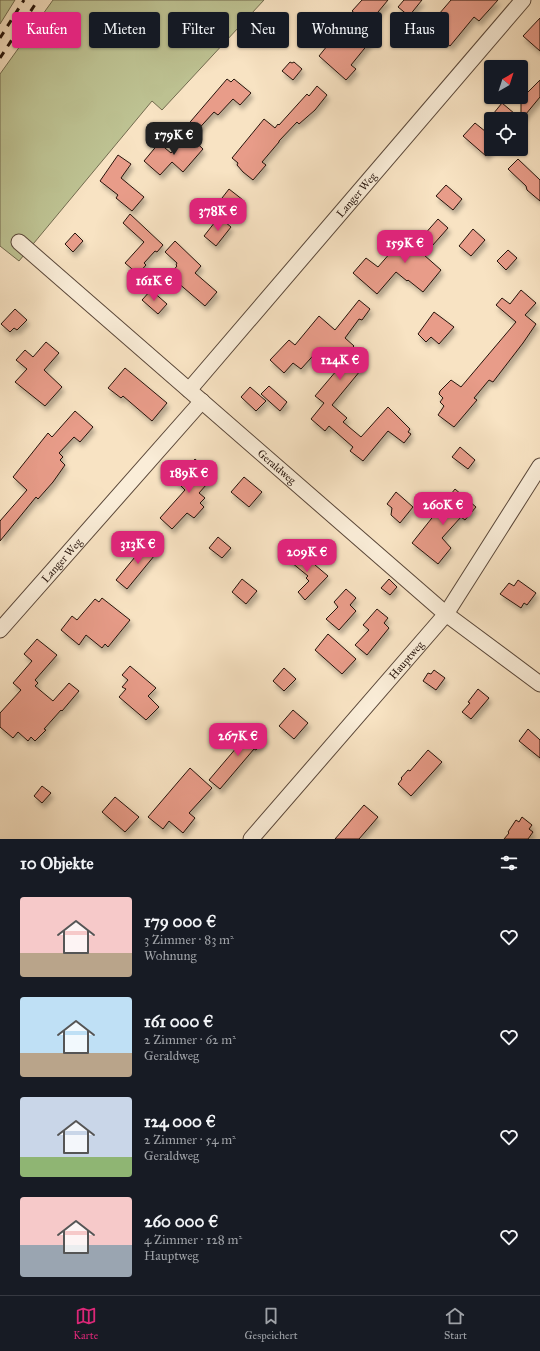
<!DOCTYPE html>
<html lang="de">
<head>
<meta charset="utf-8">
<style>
	body { margin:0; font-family:"IM FELL Great Primer",serif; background:#20242c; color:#f1f3f6; height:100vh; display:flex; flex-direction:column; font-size:15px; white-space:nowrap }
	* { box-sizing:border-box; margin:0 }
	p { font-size:13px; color:#9ea1a6 }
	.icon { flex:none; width:22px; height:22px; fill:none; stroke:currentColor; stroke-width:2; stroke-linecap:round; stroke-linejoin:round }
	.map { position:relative; height:839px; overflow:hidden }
	.details { display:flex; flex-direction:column; background:#171b24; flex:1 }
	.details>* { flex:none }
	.guide { position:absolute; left:12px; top:12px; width:516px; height:36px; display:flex; gap:8px }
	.needle { width:26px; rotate:39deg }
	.controls { position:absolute; left:484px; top:60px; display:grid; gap:8px }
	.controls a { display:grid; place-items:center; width:44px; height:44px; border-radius:4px; background:#171b24; box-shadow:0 1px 3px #0004; font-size:20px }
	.price { position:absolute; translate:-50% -34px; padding:0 9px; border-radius:8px; background:#db2777; color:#fff; font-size:13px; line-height:26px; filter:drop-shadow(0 1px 2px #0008) }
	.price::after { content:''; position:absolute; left:50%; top:24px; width:12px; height:9px; margin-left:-6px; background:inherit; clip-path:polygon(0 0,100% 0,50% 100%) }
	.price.selected { background:#222; color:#fff }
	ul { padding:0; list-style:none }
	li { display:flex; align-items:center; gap:12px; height:100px; padding:0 20px }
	li span { display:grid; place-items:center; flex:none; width:112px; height:80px; border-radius:4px; color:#555 }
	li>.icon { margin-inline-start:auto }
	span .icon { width:48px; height:48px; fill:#fffc; stroke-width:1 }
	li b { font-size:17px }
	h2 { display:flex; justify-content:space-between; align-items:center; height:48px; padding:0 20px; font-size:17px }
	.tag { padding:0 14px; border-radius:4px; background:#171b24; box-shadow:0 1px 3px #0004; font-size:14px; line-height:36px }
	.tag.selected { background:#db2777; color:#fff }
	.dock { display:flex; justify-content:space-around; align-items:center; height:56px; border-top:1px solid #363941; background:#171b24; font-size:11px; color:#9ea1a6 }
	.dock a { display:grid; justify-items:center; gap:2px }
	.dock .selected { color:#db2777 }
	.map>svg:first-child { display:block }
	.green { fill:#bec393; stroke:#726b4f }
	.building { fill:#e89c89; stroke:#26130b; filter:url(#shadow) }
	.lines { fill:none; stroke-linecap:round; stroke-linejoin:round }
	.minor-casing { stroke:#5a4739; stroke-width:17 }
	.minor { stroke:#faedd8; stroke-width:15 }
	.rail { stroke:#26130b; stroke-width:3; stroke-dasharray:7 7; stroke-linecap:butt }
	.labels { text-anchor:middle; stroke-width:3; stroke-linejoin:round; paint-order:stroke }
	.street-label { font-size:11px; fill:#26130b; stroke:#faedd8 }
</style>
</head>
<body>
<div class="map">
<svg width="540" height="839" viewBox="0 0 540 839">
	<defs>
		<filter id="shadow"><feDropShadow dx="2.5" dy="4.5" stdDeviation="2" flood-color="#0004"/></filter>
	</defs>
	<rect width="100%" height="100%" fill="#f8e3c3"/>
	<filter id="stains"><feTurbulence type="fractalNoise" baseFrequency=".005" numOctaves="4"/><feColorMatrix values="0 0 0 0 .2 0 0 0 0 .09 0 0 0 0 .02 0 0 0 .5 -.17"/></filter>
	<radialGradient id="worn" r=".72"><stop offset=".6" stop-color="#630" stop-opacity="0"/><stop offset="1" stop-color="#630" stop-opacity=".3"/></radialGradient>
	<g class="green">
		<path d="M0,0H15L0,24Z"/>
		<path d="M53,0H264L162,110L152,101L19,261L0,246V74Z"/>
	</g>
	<g class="building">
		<path d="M362,0H388L363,30L373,38L351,65L356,69L346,80L319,56L336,35L339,37L357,15L352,11Z"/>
		<path d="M404,0H422L409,16L398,7Z"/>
		<path d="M451,0H498L479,21L474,17L450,46L427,28Z"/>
		<path d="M540,18V51L523,36Z"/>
		<path d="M290,62L292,63L294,62L302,69L293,80L282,71Z"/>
		<path d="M227,79L231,82L234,79L251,93L240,105L233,99L218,115L214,112L193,135L185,128Z"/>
		<path d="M540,80V97L521,120V99Z"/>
		<path d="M317,86L327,95L315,110L299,124L297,122L279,141V142L262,162L266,165L253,180L243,172L237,165L238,163L232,158L264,119L275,128L278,124L279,125L307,94L309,96Z"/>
		<path d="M502,103L521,119H489Z"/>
		<path d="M475,123L491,136V150L486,156L463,136Z"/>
		<path d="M187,134L203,149L183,172L172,162L160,175L144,161L159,143L171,153Z"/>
		<path d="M118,155L131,164L121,178L144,197L132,211L116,198L118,195L100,181Z"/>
		<path d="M518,159L540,180V201L527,190L526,186L508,169Z"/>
		<path d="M446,185L462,199L453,210L436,196Z"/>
		<path d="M229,189L243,200L235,209L222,198Z"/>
		<path d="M130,214L163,245L157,252L155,251L144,263L146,265L138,274L125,263L144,242L123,223Z"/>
		<path d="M219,217L231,227L216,246L204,236Z"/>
		<path d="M438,219L448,228L424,255L441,270L423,292L408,280L407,281L396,272L377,294L353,273L366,258L378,267L398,244L408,253Z"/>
		<path d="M473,229L485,240L471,256L459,246Z"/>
		<path d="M75,233L83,241L73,252L65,244Z"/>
		<path d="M175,241L201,266L195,273L217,292L205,306L177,282L179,280L171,273L177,266L176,265L177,263L165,252Z"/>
		<path d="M508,250L517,258L506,270L497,261Z"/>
		<path d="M151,290L167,304L158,314L142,300Z"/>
		<path d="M521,290L536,303L525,315L536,324L523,343L493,382L489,380L474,398L477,400L454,427L438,415L444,406L440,402L443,398L439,394L440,391L451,380L461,387L516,322L496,305L502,298L510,304Z"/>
		<path d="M359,300L370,309L362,320L359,319L345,338L354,346L349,351L365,365L332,405L347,418L343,422L361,437L388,407L410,429L408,432L411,434L404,443L388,431L363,461L350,451L353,447L329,426L325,431L311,419L324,403L315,396L337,370L334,367L337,363L320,348L301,369L293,363L284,373L270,360L289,340L295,345L319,316L335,330Z"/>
		<path d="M15,309L27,320L17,330L14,328L10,332L1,324Z"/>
		<path d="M434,312L454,327L439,344L431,337L426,342L418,334Z"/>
		<path d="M46,342L59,353L44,370L62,387L45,406L15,382L27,369L16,360L25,350L33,357Z"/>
		<path d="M125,368L167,403L152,421L123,396L121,398L108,388Z"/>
		<path d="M269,386L287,402L280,411L261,394Z"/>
		<path d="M250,387L266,401L256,411L241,397Z"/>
		<path d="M75,411L93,427L80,442L74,437L59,453L63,457L60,460L65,465L53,482L38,499L36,497L0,541V521L27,490L13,477L48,433L52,437Z"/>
		<path d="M460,447L475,460L468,469L452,457Z"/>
		<path d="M195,459L214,476L199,493L205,498L200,503L204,507L194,518L187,513L172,529L160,518L185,490L176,481Z"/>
		<path d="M244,477L262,492L249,507L231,492Z"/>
		<path d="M455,489L476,507L465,520L461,517L442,538L451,548L438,564L412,543Z"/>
		<path d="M396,492L413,507L400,523L391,515L392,508L387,504Z"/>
		<path d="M218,537L231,548L222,558L209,548Z"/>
		<path d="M148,541L159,550L127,589L116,580L135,557L134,556Z"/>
		<path d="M295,548L328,576L305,600L298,592L309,581L306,578L308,576L286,558Z"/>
		<path d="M242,579L257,591L246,604L232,592Z"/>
		<path d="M389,579L397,587L390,595L381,588Z"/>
		<path d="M518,580L536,593L527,605L524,603L521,608L500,594L509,583L514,586Z"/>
		<path d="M346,589L356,598L350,605L356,611L339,630L326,619L338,607L334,602Z"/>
		<path d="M102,598L130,620L108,647L105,644L102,648L86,635L79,645L61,630L72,616L77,620L95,599L99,602Z"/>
		<path d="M377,609L388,618L384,623L389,628L367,655L355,645L369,630L363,625Z"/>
		<path d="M328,634L356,659L342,674L315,650Z"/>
		<path d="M37,639L57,655L35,680L38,683L35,686L53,701L69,683L79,691L62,711L61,710L44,729L46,730L35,741L31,737L28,741L18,732L13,738L0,727V713L21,690L13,683L32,661L24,654Z"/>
		<path d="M130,666L156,688L148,696L159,707L146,720L119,697L126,689L122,687L128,680L122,675Z"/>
		<path d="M284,668L296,679L284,691L273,681Z"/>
		<path d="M434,670L445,678L436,690L423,681L428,673L431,674Z"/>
		<path d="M478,689L489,698L471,719L462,712L470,703L468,702Z"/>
		<path d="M293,710L308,723L294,739L279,726Z"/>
		<path d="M253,726L266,738L256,750L254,749L220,789L209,780L243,740L242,738Z"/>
		<path d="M528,729L540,740V758L519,741Z"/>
		<path d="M428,750L442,762L411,796L398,784L402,779L401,778L408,770L410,771Z"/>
		<path d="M190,768L212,788L189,813L195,818L183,833L169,821L163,829L148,817Z"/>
		<path d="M42,786L51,793L42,803L34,796Z"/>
		<path d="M115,797L139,817L125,832L102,812Z"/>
		<path d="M364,805L378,817L359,839H335Z"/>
		<path d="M522,817L532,825L529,829L533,832L528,839H504L509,833L508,832L516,820L519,822Z"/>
	</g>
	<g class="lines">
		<g class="minor-casing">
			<g id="minor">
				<path id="s1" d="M19,242L446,614L540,684"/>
				<path id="s2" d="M189,390L523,0"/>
				<path id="s3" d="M0,630L202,401"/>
				<path id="s4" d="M251,839L446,614L540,466"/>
			</g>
		</g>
		<use href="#minor" class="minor"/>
		<g class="rail">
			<path d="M0,38L24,0"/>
			<path d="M0,58L38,0"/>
		</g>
	</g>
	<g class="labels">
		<g class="street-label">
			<text dy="4" stroke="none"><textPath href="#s2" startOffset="257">Langer Weg</textPath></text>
			<text dy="4" stroke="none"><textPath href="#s1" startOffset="342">Geraldweg</textPath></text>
			<text dy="4" stroke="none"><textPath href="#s3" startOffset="93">Langer Weg</textPath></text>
			<text dy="4" stroke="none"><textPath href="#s4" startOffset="237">Hauptweg</textPath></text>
		</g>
	</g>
	<rect width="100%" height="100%" filter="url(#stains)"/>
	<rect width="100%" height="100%" fill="url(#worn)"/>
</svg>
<div class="controls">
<a><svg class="needle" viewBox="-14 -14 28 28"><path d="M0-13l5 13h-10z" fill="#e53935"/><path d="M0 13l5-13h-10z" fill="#9ea1a6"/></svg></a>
<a><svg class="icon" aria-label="locate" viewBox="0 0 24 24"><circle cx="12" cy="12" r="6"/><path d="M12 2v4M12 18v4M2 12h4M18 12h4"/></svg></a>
</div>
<b class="price selected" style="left:174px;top:156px">179K €</b>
<b class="price" style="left:218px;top:232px">378K €</b>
<b class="price" style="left:405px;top:264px">159K €</b>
<b class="price" style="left:154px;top:302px">161K €</b>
<b class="price" style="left:340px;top:381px">124K €</b>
<b class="price" style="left:189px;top:494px">189K €</b>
<b class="price" style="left:443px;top:526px">260K €</b>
<b class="price" style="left:138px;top:565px">313K €</b>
<b class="price" style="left:307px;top:573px">209K €</b>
<b class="price" style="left:238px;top:757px">267K €</b>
<div class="guide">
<a class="tag selected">Kaufen</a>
<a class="tag">Mieten</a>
<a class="tag">Filter</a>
<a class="tag">Neu</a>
<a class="tag">Wohnung</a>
<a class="tag">Haus</a>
</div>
</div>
<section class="details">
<h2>10 Objekte<svg class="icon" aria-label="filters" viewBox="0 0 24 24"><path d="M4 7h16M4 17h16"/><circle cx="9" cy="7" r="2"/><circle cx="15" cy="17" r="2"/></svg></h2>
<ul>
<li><span style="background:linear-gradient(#f6c9c9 70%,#b9a48a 0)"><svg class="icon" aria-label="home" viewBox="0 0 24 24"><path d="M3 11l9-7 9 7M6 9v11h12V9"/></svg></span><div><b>179 000 €</b><p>3 Zimmer · 83 m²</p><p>Wohnung</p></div><svg class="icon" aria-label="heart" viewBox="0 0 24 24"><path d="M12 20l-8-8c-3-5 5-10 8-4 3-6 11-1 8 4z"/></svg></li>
<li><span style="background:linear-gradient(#bfe0f5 70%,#b9a48a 0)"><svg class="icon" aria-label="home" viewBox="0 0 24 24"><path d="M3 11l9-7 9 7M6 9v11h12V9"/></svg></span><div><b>161 000 €</b><p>2 Zimmer · 62 m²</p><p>Geraldweg</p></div><svg class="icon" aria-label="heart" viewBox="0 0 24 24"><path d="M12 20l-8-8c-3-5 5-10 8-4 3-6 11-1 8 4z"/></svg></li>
<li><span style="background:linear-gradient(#c9d6e8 75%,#8fb573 0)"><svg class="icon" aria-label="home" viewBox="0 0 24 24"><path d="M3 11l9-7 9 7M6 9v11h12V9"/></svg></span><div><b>124 000 €</b><p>2 Zimmer · 54 m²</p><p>Geraldweg</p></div><svg class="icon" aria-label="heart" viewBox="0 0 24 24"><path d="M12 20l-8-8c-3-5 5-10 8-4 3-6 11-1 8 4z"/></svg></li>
<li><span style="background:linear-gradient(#f6c9c9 60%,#9aa5b1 0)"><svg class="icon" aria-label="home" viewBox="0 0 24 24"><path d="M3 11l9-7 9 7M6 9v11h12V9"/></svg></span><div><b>260 000 €</b><p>4 Zimmer · 128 m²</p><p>Hauptweg</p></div><svg class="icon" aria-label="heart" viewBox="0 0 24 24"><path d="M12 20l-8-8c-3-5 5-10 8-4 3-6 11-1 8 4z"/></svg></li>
</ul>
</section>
<nav class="dock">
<a class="selected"><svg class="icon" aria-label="map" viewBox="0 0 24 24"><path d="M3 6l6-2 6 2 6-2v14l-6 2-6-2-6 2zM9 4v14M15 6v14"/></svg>Karte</a>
<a><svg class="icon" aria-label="saved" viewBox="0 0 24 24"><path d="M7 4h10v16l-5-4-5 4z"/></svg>Gespeichert</a>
<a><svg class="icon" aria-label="home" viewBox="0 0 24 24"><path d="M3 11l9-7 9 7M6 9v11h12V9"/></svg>Start</a>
</nav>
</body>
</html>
